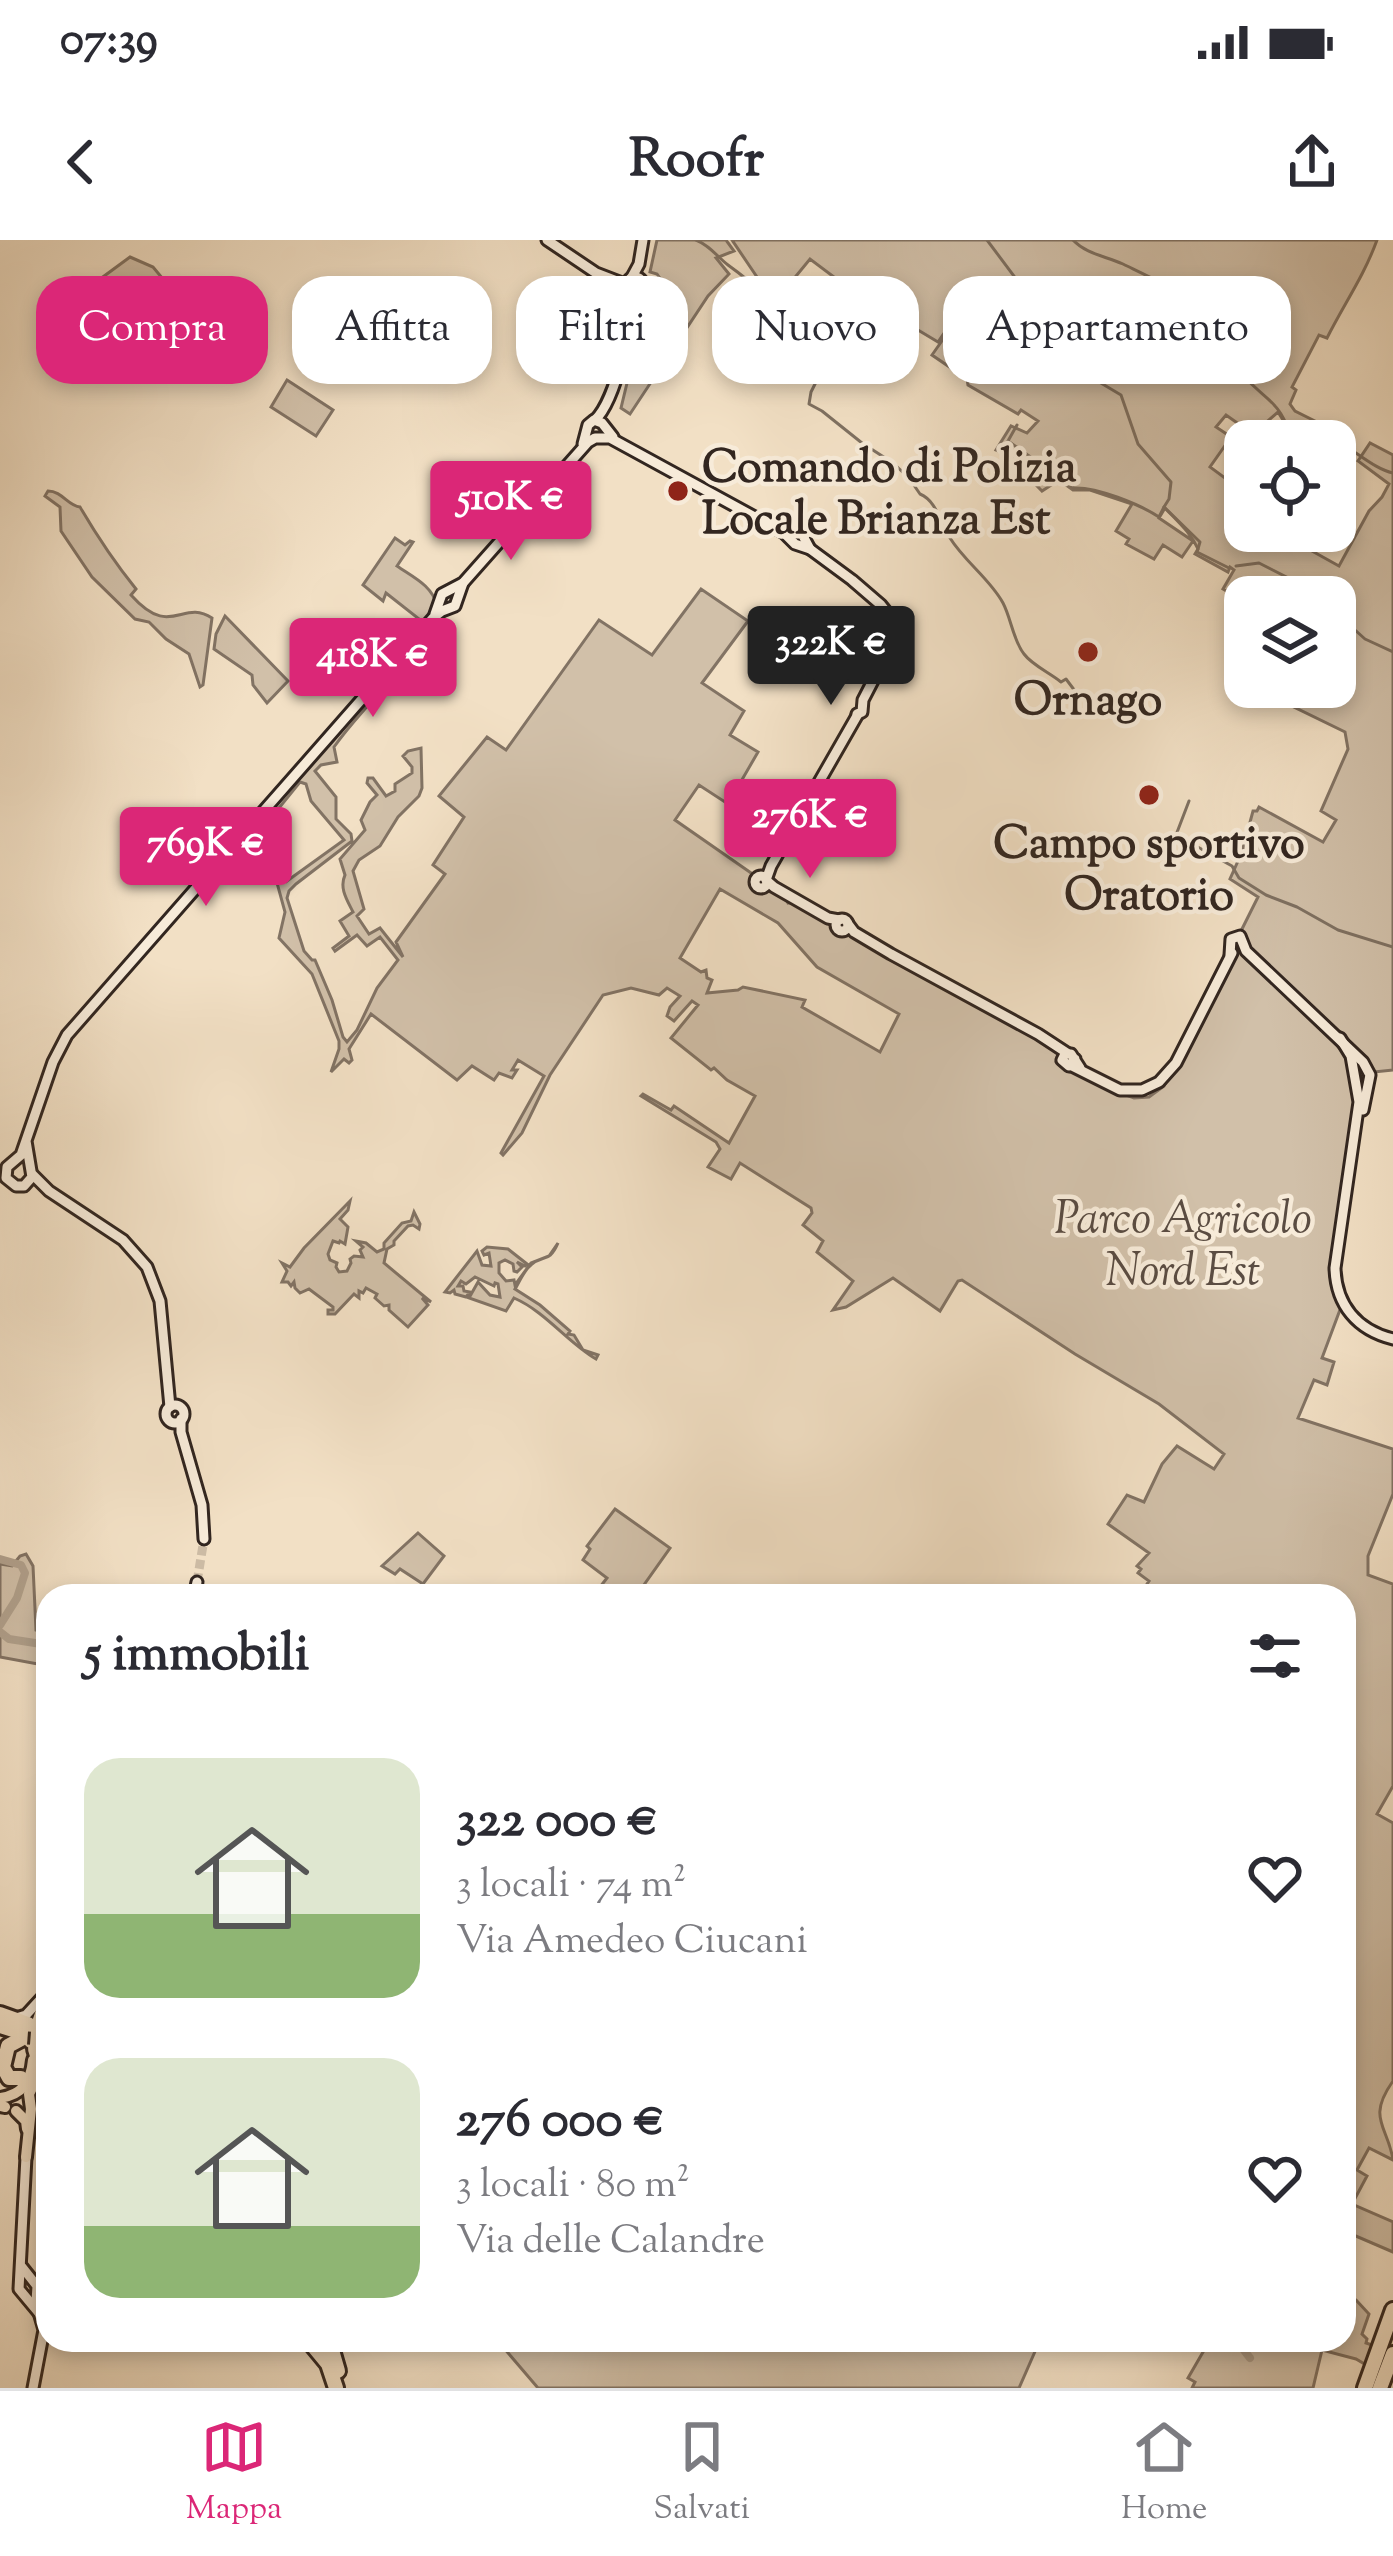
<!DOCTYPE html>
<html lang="it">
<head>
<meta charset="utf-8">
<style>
	body { margin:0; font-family:"Sorts Mill Goudy",serif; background:#f2f2f3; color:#2b2b33; height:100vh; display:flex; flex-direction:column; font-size:45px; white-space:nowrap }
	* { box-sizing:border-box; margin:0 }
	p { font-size:39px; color:#7c7c81 }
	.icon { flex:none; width:66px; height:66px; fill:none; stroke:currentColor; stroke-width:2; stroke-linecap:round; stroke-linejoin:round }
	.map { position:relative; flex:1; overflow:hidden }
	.panel { position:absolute; left:36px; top:1344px; width:1320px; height:768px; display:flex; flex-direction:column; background:#fff; border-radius:36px; box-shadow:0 6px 18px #0003 }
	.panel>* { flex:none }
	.banner { position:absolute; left:36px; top:36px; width:1323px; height:108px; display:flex; gap:24px }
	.fabs { position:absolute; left:1224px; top:180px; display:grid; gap:24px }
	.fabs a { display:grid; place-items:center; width:132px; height:132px; border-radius:24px; background:#fff; box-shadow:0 6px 18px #0003; font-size:60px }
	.price { position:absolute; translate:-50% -102px; padding:0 27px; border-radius:12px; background:#db2777; color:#fff; font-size:39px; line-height:78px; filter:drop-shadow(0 3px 6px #0008) }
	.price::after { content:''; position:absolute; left:50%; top:72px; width:36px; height:27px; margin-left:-18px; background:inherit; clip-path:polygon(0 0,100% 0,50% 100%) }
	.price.current { background:#222; color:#fff }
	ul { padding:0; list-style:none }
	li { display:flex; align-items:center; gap:36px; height:300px; padding:0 48px }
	li span { display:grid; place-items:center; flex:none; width:336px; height:240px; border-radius:36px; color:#555 }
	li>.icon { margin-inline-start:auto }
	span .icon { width:144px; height:144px; fill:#fffc; stroke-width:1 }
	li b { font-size:51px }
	h2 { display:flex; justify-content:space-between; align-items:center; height:144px; padding:0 48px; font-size:51px }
	.tag { padding:0 42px; border-radius:36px; background:#fff; box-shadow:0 6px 18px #0003; font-size:42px; line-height:108px }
	.tag.current { background:#db2777; color:#fff }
	.status { display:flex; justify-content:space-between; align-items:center; height:84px; padding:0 60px; background:#fff; direction:ltr }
	.status svg { height:33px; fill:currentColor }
	header { display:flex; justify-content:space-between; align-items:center; height:156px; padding:0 48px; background:#fff; font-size:54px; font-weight:800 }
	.menu { display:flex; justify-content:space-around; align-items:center; height:168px; border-top:3px solid #e1e1e2; background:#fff; font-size:33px; color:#7c7c81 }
	.menu a { display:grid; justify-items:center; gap:6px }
	.menu .current { color:#db2777 }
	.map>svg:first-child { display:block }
	.green { fill:#d1c0a9; stroke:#827364; stroke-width:3; fill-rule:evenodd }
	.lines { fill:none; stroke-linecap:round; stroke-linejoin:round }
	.stream { stroke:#7e7061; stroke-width:3 }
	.river { stroke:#b1a18d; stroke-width:8 }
	.secondary-tunnel { stroke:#ccbba4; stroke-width:9; stroke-dasharray:9 4.5; stroke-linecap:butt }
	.secondary-casing { stroke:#322620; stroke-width:15 }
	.primary-casing { stroke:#322620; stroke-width:16 }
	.motorway-casing { stroke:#322620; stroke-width:20 }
	.secondary { stroke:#f7ebd9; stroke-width:9 }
	.primary { stroke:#f2e0c5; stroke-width:10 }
	.motorway { stroke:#f2e0c5; stroke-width:14 }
	.primary-bridge-casing { stroke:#322620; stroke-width:16; stroke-linecap:butt }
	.primary-bridge { stroke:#f2e0c5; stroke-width:10 }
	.poi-dot { fill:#8f2418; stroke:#f7ebd9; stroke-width:4.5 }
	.labels { text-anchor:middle; stroke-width:9; stroke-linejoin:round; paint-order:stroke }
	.poi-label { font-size:45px; font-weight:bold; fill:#322620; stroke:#f7ebd9 }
	.park-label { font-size:45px; font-style:italic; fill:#5a4c42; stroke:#f7ebd9 }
</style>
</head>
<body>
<div class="status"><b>07:39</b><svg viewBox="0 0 49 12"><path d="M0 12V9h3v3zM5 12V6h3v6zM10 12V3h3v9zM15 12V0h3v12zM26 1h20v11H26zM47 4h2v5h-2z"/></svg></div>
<header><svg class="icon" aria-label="back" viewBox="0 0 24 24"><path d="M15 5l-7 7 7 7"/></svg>Roofr<svg class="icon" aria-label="share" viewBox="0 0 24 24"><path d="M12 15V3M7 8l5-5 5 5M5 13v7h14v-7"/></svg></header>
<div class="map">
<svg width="1393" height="2148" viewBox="0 0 1393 2148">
	<rect width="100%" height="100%" fill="#f2e0c5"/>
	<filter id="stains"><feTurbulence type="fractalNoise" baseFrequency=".00167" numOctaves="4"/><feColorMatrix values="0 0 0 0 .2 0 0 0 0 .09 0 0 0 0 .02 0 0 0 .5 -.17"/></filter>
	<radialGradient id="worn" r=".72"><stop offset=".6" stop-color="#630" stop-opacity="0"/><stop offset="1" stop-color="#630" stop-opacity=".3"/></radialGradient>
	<g class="green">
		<path d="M657,0H726L734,11L716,18L729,34L708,56L630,174L621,168L642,81L653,79L657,73L662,41L657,34L650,32Z"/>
		<path d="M732,0H1377C1364,36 1344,64 1327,98L1319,95L1292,147L1296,150L1290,164L1295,171L1319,183L1308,201H1296L1278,172L1253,194L1226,175L1216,187L1231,197L1210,227L1237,247L1245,246V291H1276L1339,326L1369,271L1382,257L1389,244L1358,221L1370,203L1393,215V830L1374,832L1357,822L1355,824L1349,811L1345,816L1355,838L1358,864L1331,1033L1335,1056L1341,1067L1322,1118L1334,1122L1327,1145L1314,1140L1298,1178L1393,1209V1254L1368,1316V1335L1393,1344V1546L1377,1574L1393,1583V1841C1366,1879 1388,1886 1393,1920L1369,1908L1357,1930L1367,1936L1352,1964L1393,1982V2012L1344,1991V1356H1139L1149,1341L1138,1333L1141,1329L1137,1326L1149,1313L1108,1284L1127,1255L1144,1262L1162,1224L1177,1206L1214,1229L1224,1214L1159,1164L1075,1114L962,1040L958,1041L940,1071L893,1038L846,1067L833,1070L853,1041L817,1012L823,1001L803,985L812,973L811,968L740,923L731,939L708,927L720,909L716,902L641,856L643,854L671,870L674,866L729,903L755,856L727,840L714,828L711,830L671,798L698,765L692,761L674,781L667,776L670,767L680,756L667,748L659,755L631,748L603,755L550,835L522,893L503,915L501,913L544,836L518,820L512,830H517L512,838L499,833L494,840L472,826L457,840L371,774L349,809L352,820L349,823L344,819L331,832L339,809V801L312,734L279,698L285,672L262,588L255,584L368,457L371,462C358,477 346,490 334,507L337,522L321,525L315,531L336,557V579L351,594L352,601L296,644L289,651L287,658L304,711L312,720H315L332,760L343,797L347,802L357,790L377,748L398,720L380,697L367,706L357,695L335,711L333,708L349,696L340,681L353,672C347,660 339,648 345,635L340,619L365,590L361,580L370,562L377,555L367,543L368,538H373L386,556L395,551V544L412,533V527L403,516L408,511L421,508L422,548L419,556L398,577L380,606L359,620L353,631L364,669L357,676L369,694L380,688L403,717L396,702L445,634L433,625L464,577L439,556L487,497L506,510L599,380L652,415L701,349L748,381L702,443L744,471L730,495L758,512L728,564L699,545L675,580L754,635L756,640L764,639L784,655L788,663L795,662L836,686L844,681L846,685L844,690L1073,819L1115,851L1134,858L1149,857L1164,846L1232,703L1238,697L1258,657L1230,639L1242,612L1253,571H1257L1259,567L1323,602L1336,580L1321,571L1348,509L1345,492L1294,467L1303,451L1298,447H1335V357H1283L1275,353L1272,357H1245V362L1223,349L1234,330L1230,327L1228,332L1195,314L1198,309C1191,293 1178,282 1165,268L1159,278L1193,301L1182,317L1163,305L1154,319L1126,304L1129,299L1116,291L1132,264L1090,250H1073L1059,240L1042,251L1006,214L996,210L1011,186L1027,193L1038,181L1021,170L1018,174L968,145L967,139L932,115L984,41L974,49L938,102L903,81L878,118L833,87L858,55L810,19L792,41H785L777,53L757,37ZM300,542L306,544L311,561L344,600L287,641L270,579ZM720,649L778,683L817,727L899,774L880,812L802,767L805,760L743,747L738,750L707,753L712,740L707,738L706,730L701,732L680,718Z"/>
		<path d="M130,17L153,27L168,45L159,53L182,89L171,99L143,63L113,78L92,45Z"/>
		<path d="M287,140L333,170L316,196L271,167Z"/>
		<path d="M48,251C62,251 68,266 80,267C97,296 115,323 136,349L131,355C171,400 182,358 212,378L203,445L200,447L189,414L166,399L149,382L135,379L92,337L61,291L60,267L45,256Z"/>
		<path d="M395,298L405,305L410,301L413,302L397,326C413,337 433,346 437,366L424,383L386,353L383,361L363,345Z"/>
		<path d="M225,376L288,441L267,463L253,445L252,435L214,409L216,394Z"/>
		<path d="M350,961L348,970L340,979L348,987L345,1004L340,1001L339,1003L333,1001L328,1014L330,1020L337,1023L336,1027L339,1032L347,1031L351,1023L350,1019L354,1016L363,1017L360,1010L363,1007L356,1001L366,1003L377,1012L384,1009V1003L402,983L411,981L414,972L420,984L419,989L413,985L408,986L394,1001V1005L387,1009L384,1023L431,1062L422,1058L428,1065L408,1087L389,1070V1065L384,1066L375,1058L377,1054L366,1048L363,1053L359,1051V1058L354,1054L335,1074H328V1070H333V1067L309,1049L300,1053L295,1048L294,1042L291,1046L288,1042H282L287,1031L282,1023L290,1027L304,1008Z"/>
		<path d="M558,1003C549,1024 543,1014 531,1025C524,1030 519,1043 515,1049L540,1065L570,1091L568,1094L574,1095L583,1110L598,1115L596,1119C567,1102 546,1072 514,1058L506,1071L469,1058L478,1042L490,1055L500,1057L498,1044L495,1043L494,1046L475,1037L466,1044L461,1041L458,1046H463L464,1051L470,1052L466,1057L455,1054L454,1050L450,1053L445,1052L477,1011L482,1025L491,1026L489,1013L484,1015L482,1011L487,1007L508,1009L527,1024L525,1026L517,1022L522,1027L517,1032L514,1031L513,1024L505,1020L499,1023V1033L506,1041L514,1040L515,1045L531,1023L549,1016Z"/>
		<path d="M615,1269L670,1308L636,1356H593L607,1338L583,1320L590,1309L587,1306Z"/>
		<path d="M418,1293L444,1316L423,1344L400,1329L395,1334L382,1326Z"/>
		<path d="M26,1314L33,1326L36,1390L48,1393V1493L40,1488L38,1424L0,1417V1324L12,1326L20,1316Z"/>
		<path d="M1344,2039L1353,2049L1349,2057L1356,2060L1369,2074L1362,2094L1367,2099L1366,2103L1375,2106L1368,2126L1356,2119L1322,2110L1313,2148H1192L1195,2142L1188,2138L1210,2100H1344Z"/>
		<path d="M497,2100H1040L1019,2148H538Z"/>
	</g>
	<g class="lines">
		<g class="stream">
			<path d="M696,0C711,6 716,16 728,25C746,38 765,53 780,72V77L821,132L811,152L809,164L822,171L862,203L893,223L909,238L920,254C937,261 940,283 950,298C965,322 990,339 1003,363C1011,378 1013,400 1024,414C1032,425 1050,433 1061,442L1066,439L1081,459"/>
			<path d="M987,0L1034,63L1031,74L1062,103L1069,124L1121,155L1138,204L1171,242L1169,259L1164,267L1200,302L1197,312L1229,328"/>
			<path d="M1073,0C1086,14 1105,16 1123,24C1162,43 1215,67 1244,99C1243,107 1237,121 1240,129C1245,142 1266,155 1275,166C1285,176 1287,190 1296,201"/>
			<path d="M1017,185L1008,201L1074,248C1097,247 1139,264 1159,277L1164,267"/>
			<path d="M1335,232L1353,211C1365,219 1379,230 1393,233"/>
			<path d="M1236,326L1259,323L1318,353"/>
			<path d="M1335,372L1365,399L1393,412"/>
			<path d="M1189,561L1176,595L1232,626L1239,638L1266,655L1297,667L1338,690L1393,707"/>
		</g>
		<g class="river">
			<path d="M0,1319L21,1325L25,1333L17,1358L0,1385"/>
			<path d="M0,1392L9,1399L48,1405"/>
			<path d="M1236,2100L1250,2118"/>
		</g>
		<path class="secondary-tunnel" d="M197,1342L204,1299"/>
		<g class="secondary-casing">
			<g id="secondary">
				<path d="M547,0L596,33L622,43L628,48"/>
				<circle cx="635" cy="45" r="8"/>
				<path d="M632,37L639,24L643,0"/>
				<path d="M595,180C616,160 634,80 630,51"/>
				<path d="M583,204L588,185L594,180L602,183L613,197"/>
				<path d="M784,293L802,294L810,309"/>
				<path d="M435,374L442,354L463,343L588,202L595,198H610L784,293L795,304L810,309L852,340L881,365L893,380L894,400L863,460L862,472L857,474"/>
				<circle cx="761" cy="642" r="6"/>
				<path d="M766,640L771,626L858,474"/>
				<path d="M767,641L774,647L828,678L839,680"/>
				<circle cx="842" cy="685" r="6"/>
				<path d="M848,684L854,692L891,714L1038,794L1067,813"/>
				<path d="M1230,715L1231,699L1240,696L1246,711L1363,822L1370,835L1363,870"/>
				<path d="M1340,798L1351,816L1359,862L1335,1028C1336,1065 1357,1090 1393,1099"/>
				<path d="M1075,819L1069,826L1062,820L1065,814H1071L1080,828"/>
				<path d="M1070,825L1120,850H1142L1159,842L1176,823L1232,713"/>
				<path d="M26,901L32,937L24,946H16L6,938L7,927L21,915L53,822L67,795L433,378L442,371L455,366L463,343"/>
				<path d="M33,935L49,951L123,1000L147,1027L160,1061L170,1167"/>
				<circle cx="175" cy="1174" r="9"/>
				<path d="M181,1179V1192L202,1265L204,1299"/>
				<path d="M194,1356L197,1342"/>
				<path d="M16,1778L26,1775L48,1751"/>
				<path d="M26,1917L19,2049L39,2073"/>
				<path d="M22,2027L37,2046L36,2062L44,2090L33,2148"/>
			</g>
		</g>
		<g class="primary-casing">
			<g id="primary">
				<path d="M0,1858C22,1855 31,1842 33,1820"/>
				<path d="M0,1866L5,1867"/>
				<path d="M16,1871L26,1881L27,1889"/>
				<path d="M26,1917L31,1869L29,1854L39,1834L37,1822"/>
			</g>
		</g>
		<g class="motorway-casing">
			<g id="motorway">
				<path d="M0,1774L28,1784L31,1801"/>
				<path d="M0,1786L29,1795"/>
				<path d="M36,1792L43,1771L48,1766"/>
				<path d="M35,1809L38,1819L48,1830"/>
				<path d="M21,1838H9L3,1827L8,1806L21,1799"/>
				<path d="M329,2100L338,2131"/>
				<path d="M309,2101L328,2124L336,2148"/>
				<path d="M1365,2148L1393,2070"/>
				<path d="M1380,2148L1393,2114"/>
			</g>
		</g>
		<use href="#secondary" class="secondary"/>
		<use href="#primary" class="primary"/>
		<use href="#motorway" class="motorway"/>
		<g class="primary-bridge-casing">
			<path id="primary-bridge" d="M35,1805L36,1792"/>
		</g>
		<use href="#primary-bridge" class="primary-bridge"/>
	</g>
	<g class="poi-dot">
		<circle cx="678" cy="251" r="12"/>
		<circle cx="1088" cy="412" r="12"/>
		<circle cx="1149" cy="555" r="12"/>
	</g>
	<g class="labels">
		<g class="poi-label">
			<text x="702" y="241" text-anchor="start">Comando di Polizia<tspan x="702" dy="52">Locale Brianza Est</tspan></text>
			<text x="1088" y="474">Ornago</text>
			<text x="1149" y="617">Campo sportivo<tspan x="1149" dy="52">Oratorio</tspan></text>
		</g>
		<g class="park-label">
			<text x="1183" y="992">Parco Agricolo<tspan x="1183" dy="52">Nord Est</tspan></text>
		</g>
	</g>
	<rect width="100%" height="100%" filter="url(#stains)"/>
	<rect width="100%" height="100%" fill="url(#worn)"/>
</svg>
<div class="fabs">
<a><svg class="icon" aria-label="locate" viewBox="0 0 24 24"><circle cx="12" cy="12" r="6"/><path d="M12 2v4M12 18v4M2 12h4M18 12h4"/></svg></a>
<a><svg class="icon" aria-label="layers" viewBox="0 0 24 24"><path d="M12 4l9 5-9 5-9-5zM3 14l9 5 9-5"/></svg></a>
</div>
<b class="price" style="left:511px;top:323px">510K €</b>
<b class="price current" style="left:831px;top:468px">322K €</b>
<b class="price" style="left:373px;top:480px">418K €</b>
<b class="price" style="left:810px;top:641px">276K €</b>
<b class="price" style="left:206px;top:669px">769K €</b>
<div class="banner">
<a class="tag current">Compra</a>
<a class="tag">Affitta</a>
<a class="tag">Filtri</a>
<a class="tag">Nuovo</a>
<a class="tag">Appartamento</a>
</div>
<section class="panel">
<h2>5 immobili<svg class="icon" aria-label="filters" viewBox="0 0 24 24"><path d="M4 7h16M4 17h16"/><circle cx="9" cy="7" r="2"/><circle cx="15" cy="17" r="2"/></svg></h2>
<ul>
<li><span style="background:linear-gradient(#dfe7d0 65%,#8fb573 0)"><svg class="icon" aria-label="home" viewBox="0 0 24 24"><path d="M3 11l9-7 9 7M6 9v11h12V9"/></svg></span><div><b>322 000 €</b><p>3 locali · 74 m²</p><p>Via Amedeo Ciucani</p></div><svg class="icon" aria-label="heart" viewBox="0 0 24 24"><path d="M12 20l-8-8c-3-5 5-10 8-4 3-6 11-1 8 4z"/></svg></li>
<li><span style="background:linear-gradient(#dfe7d0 70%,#8fb573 0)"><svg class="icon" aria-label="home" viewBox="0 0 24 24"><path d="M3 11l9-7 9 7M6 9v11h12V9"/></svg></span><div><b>276 000 €</b><p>3 locali · 80 m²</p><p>Via delle Calandre</p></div><svg class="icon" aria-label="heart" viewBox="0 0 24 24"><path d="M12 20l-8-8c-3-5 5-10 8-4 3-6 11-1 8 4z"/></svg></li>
</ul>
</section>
</div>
<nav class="menu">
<a class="current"><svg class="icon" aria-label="map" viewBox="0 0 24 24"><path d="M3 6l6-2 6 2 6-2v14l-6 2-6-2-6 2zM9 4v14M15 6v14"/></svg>Mappa</a>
<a><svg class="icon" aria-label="saved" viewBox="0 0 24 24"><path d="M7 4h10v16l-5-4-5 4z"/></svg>Salvati</a>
<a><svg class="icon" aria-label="home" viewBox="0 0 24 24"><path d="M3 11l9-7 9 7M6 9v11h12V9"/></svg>Home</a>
</nav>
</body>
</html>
